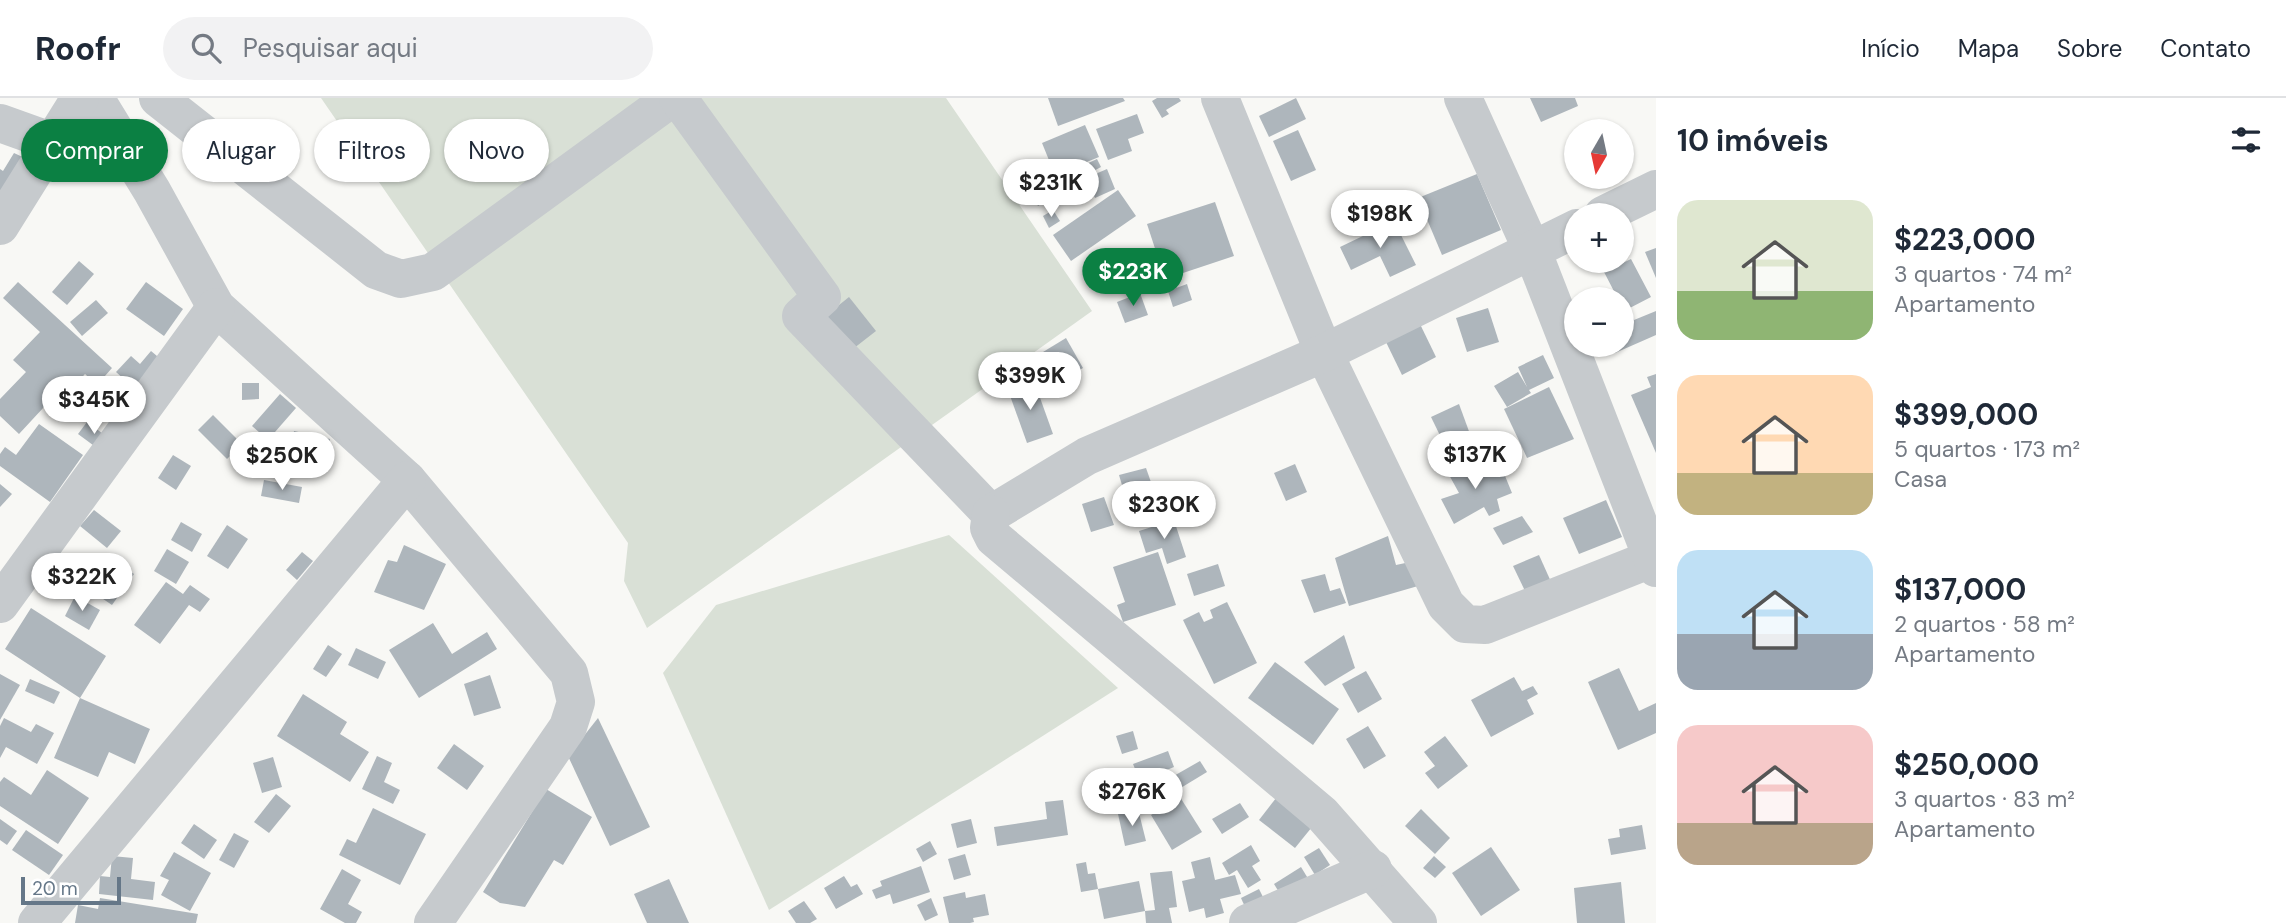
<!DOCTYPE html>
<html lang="pt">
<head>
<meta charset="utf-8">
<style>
	body { margin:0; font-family:"DM Sans",sans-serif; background:#f2f2f3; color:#1f2937; height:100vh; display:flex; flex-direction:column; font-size:26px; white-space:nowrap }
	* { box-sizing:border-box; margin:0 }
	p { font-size:23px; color:#747a83 }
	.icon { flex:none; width:38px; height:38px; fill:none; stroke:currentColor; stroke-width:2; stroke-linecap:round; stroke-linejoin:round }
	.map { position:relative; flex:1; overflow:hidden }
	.sheet { display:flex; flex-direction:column; background:#fff; width:630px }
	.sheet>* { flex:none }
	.guide { position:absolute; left:21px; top:21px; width:665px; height:63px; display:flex; gap:14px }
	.needle { width:46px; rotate:189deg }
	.fabs { position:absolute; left:1564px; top:21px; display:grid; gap:14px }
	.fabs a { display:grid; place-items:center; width:70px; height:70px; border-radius:50%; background:#fff; box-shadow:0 2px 5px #0004; font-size:35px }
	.scale { position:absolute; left:21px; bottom:18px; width:100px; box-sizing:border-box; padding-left:7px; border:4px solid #657788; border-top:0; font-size:19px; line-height:24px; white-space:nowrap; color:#657788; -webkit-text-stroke:5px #fff; paint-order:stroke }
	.price { position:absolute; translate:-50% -60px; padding:0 16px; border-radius:24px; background:#fff; color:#222; font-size:23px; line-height:46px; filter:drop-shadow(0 2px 4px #0008) }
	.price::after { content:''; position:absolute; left:50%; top:42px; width:21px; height:16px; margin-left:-10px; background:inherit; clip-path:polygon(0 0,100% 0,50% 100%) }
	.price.on { background:#0b8043; color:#fff }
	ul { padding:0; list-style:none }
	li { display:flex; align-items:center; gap:21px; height:175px; padding:0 21px }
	li span { display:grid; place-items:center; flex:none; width:196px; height:140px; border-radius:21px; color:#555 }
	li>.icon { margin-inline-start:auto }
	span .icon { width:84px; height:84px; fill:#fffc; stroke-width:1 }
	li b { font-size:30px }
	h2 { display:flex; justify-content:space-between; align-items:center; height:84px; padding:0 21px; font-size:30px }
	.chip { padding:0 24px; border-radius:32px; background:#fff; box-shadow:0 2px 5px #0004; font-size:24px; line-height:63px }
	.chip.on { background:#0b8043; color:#fff }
	header { display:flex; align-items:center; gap:42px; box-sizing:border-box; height:98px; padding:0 35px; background:#fff; border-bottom:2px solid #e0e1e3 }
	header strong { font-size:33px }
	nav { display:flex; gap:38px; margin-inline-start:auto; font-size:24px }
	.search { width:490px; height:63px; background:#f2f2f3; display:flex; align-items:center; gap:18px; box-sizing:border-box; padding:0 24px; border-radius:38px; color:#747a83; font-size:26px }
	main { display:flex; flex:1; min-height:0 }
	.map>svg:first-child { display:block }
	.green { fill:#d9e0d6 }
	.building { fill:#aeb6bc }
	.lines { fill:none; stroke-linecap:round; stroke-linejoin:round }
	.minor { stroke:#c6cacd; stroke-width:38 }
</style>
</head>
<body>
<header>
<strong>Roofr</strong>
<div class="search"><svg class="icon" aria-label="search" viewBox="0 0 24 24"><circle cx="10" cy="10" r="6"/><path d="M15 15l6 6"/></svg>Pesquisar aqui</div>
<nav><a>Início</a><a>Mapa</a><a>Sobre</a><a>Contato</a></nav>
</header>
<main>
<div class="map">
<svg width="1656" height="825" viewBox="0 0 1656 825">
	<rect width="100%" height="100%" fill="#f8f8f5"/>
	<g class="green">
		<path d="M321,0H946L1092,213L647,530L624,483L628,445Z"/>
		<path d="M949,437L1118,590L769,812L663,575L716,507Z"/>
	</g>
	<g class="building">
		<path d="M1048,0H1123L1125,3L1058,28Z"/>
		<path d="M1157,0H1179L1181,3L1166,12L1169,16L1162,20L1152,3Z"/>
		<path d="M1296,0L1306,21L1269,39L1259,18Z"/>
		<path d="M1530,0H1575L1578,8L1541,24Z"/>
		<path d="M1137,16L1144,35L1128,41L1132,53L1108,62L1096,31Z"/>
		<path d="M1085,27L1099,59L1055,77L1042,45Z"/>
		<path d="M1298,32L1316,72L1291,83L1273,43Z"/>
		<path d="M14,55L29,62L0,113V71L3,73Z"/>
		<path d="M1097,61L1101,69L1088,76L1084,67Z"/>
		<path d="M1107,71L1115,91L1095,100L1086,80Z"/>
		<path d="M1477,76L1501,132L1442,157L1418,100Z"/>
		<path d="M1041,83L1051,100L1038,108L1028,91Z"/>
		<path d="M1118,92L1136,118L1071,163L1053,137Z"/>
		<path d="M1215,104L1234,158L1165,181L1147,126Z"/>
		<path d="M1053,112L1060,123L1049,130L1043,118Z"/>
		<path d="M1394,123L1416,167L1390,179L1380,158L1351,172L1340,149Z"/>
		<path d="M1656,150V180L1645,154Z"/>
		<path d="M1631,161L1651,199L1624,213L1622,201H1618L1604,174Z"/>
		<path d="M79,163L94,176L67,207L52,194Z"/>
		<path d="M18,184L112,270L97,287L85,276L70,292L77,300L57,322L44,309L19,336L0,318V301L26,274L13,262L40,234L3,200Z"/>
		<path d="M146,184L183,211L164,238L126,211Z"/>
		<path d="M1187,186L1192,202L1173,209L1168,193Z"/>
		<path d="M1140,195L1148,217L1125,225L1117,204Z"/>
		<path d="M849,199L876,233L849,254L823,220Z"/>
		<path d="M96,202L108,215L82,238L70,224Z"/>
		<path d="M1488,210L1499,244L1467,254L1456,220Z"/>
		<path d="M1656,213V237L1615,255L1611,247H1622V217L1630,214L1634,222Z"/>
		<path d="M1419,224L1436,259L1402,277L1385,242Z"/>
		<path d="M1066,240L1083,270L1060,283L1043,254Z"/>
		<path d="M151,253L163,263L136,292L116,274L131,258L140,266Z"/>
		<path d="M1543,257L1554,280L1529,292L1531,295L1507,309L1494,288L1518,274L1527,289L1518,269Z"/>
		<path d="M1656,276V355L1631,297L1651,289L1647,279Z"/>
		<path d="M1034,283L1053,336L1027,345L1008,292Z"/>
		<path d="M242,285H259V301L242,302Z"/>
		<path d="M1549,289L1574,341L1527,360L1504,311Z"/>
		<path d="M280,296L296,310L268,342L252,328Z"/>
		<path d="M1459,306L1474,347L1450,358L1431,319Z"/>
		<path d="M213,317L242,346L227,361L198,332Z"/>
		<path d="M87,324L110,341L101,353L78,336Z"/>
		<path d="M39,326L83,357L50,404L0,368V356L5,349L16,357Z"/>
		<path d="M294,333L330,341L326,360L290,352Z"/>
		<path d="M173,357L191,368L176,392L158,380Z"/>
		<path d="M1480,359L1489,379L1503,373L1512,395L1497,401L1500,413L1489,418L1484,409L1454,426L1441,401L1459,395L1448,375Z"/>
		<path d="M1295,366L1307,394L1286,403L1274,375Z"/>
		<path d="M1146,370L1152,387L1124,394L1119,377Z"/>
		<path d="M264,382L302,389L299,405L261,398Z"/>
		<path d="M0,386L12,396L0,409Z"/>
		<path d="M1205,390L1209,408L1180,416L1175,397Z"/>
		<path d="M1151,396L1157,416L1128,424L1122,405Z"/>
		<path d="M1104,399L1114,427L1091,434L1082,406Z"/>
		<path d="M1606,402L1622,439L1579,456L1563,420Z"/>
		<path d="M94,412L121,433L107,450L80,428Z"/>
		<path d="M1522,418L1533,434L1503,447L1493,430Z"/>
		<path d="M1174,422L1186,459L1167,466L1162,450L1146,455L1139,433Z"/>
		<path d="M181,424L202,436L192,454L171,442Z"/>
		<path d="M227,427L248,441L228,471L207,458Z"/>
		<path d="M1388,438L1396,467L1410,464L1418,488L1349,508L1335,460Z"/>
		<path d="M404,447L446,466L424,512L374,494L388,462L397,464Z"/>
		<path d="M167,451L189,464L176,486L154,473Z"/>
		<path d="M302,454L313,463L297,482L286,472Z"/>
		<path d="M1158,454L1176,507L1123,524L1117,507L1125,504L1113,469Z"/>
		<path d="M102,455L134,476L112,507L81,486Z"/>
		<path d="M1539,457L1552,486L1526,495L1513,468Z"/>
		<path d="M1218,466L1225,488L1194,498L1187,476Z"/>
		<path d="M1325,476L1330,493L1340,490L1346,505L1314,515L1301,482Z"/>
		<path d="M166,484L183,496L190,487L210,501L200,514L189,507L160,546L134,527Z"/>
		<path d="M75,498L100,512L89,532L65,518Z"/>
		<path d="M1227,504L1257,565L1214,586L1183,522L1199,514L1204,524L1213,520L1210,512Z"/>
		<path d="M31,510L106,558L80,600L150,631L135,666L109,654L98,679L54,660L80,600L5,551Z"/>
		<path d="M433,525L452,556L487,534L497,551L419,600L389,552Z"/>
		<path d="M1344,537L1355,570L1325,588L1304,564Z"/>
		<path d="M328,547L342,556L326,579L313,571Z"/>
		<path d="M356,550L386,564L378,581L348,567Z"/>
		<path d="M1275,564L1339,611L1313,647L1248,600Z"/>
		<path d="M1619,570L1639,613L1656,605V635L1618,652L1588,584Z"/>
		<path d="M1366,573L1382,601L1358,615L1342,586Z"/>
		<path d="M0,576L20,587L0,622Z"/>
		<path d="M490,577L501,610L474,618L464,586Z"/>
		<path d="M1514,579L1522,593L1533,588L1538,596L1527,602L1534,616L1491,639L1471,602Z"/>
		<path d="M30,581L60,594L54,606L25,593Z"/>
		<path d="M303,596L347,624L340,636L369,654L350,684L277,638Z"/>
		<path d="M4,620L31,634L36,626L54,635L37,666L6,649L0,660V628Z"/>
		<path d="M598,620L650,729L610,748L568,658Z"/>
		<path d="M1368,628L1386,658L1364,671L1346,641Z"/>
		<path d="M1133,633L1138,651L1122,656L1116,638Z"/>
		<path d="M1445,638L1468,668L1438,691L1425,675L1435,668L1424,654Z"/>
		<path d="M454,646L484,668L467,692L437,670Z"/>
		<path d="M1168,653L1174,669L1140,683L1133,666Z"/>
		<path d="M377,658L392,665L384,684L400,692L393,706L362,691Z"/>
		<path d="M273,659L282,689L262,695L253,665Z"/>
		<path d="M1200,663L1207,674L1179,691L1172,679Z"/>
		<path d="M47,672L89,700L58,746L0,708V684L4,679L31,697Z"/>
		<path d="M1134,683L1140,700L1107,711L1101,693Z"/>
		<path d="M546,691L592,719L563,767L554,762L525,809L500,805L483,794Z"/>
		<path d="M1280,695L1316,724L1295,750L1259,722Z"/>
		<path d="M276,696L291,708L269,735L254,724Z"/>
		<path d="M1180,699L1202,734L1172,752L1151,717Z"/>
		<path d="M1063,702L1068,737L997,748L994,729L1047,721L1045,704Z"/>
		<path d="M1240,705L1249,719L1222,736L1212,721Z"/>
		<path d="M373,710L426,736L400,787L339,757L347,741L356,745Z"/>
		<path d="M1138,711L1146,743L1125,748L1118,716Z"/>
		<path d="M1421,711L1450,740L1435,756L1405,728Z"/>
		<path d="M0,721L17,733L7,747L0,742Z"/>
		<path d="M971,721L977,745L957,750L951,726Z"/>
		<path d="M194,726L217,742L204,761L181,745Z"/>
		<path d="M1642,727L1646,751L1611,757L1608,741L1620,739L1619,731Z"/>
		<path d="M26,732L63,757L49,777L12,752Z"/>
		<path d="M234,735L249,743L234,770L219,762Z"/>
		<path d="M930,743L937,756L923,764L916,751Z"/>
		<path d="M1251,747L1260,763L1252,768L1261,782L1248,790L1237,772L1229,777L1222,765Z"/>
		<path d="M1491,749L1520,792L1481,818L1452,775Z"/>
		<path d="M1319,750L1330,767L1315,777L1304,759Z"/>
		<path d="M174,754L211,775L190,813L161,797L169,782L160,778Z"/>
		<path d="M965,756L971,777L954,782L948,761Z"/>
		<path d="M112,758L133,760L131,781L155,784L153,802L99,796L100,778L110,779Z"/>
		<path d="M1434,758L1446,769L1435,780L1423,770Z"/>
		<path d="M1210,759L1215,782L1235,777L1241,796L1220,801L1224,815L1206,820L1204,810L1189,814L1182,783L1195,780L1191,764Z"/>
		<path d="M1086,764L1088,776L1095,775L1098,791L1081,794L1076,766Z"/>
		<path d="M921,768L930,794L893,806L890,796L876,801L872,792L882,788L880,783Z"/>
		<path d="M1301,769L1312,787L1285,804L1274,786Z"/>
		<path d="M342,771L361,782L348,806L362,814L356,825H345L320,811Z"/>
		<path d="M1172,773L1177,809L1169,810L1172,825H1146L1145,813L1155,812L1150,775Z"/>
		<path d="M844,778L851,789L857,786L863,796L836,811L824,790Z"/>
		<path d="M669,781L689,825H647L634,796Z"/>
		<path d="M1139,783L1145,813L1104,821L1098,791Z"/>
		<path d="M1621,784L1625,825H1577L1574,790Z"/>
		<path d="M1259,791L1264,801L1245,809L1241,800Z"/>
		<path d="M965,794L966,800L985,796L989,817L973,820L974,824L970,825H949L943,799Z"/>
		<path d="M100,800L198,816L196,825H75L78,807L98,811Z"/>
		<path d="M931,800L938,817L925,823L917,807Z"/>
		<path d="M804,803L817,821L810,825H796L788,813Z"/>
	</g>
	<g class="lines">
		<g class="minor">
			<path d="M95,0L152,93L216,209L407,382L569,575L576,604L568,629L433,825"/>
			<path d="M158,0L376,172L401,181L433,174L672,0"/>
			<path d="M678,0L822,199L801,218L991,416"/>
			<path d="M1220,0L1324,255L1446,507L1465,526L1485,527L1651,461"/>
			<path d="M1463,0L1532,152L1656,470"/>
			<path d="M0,25L53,44"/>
			<path d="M1603,117L1656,91"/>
			<path d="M0,128L80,0"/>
			<path d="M991,416L1087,358L1324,255L1577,130"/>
			<path d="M991,416L989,430L994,440L1322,716L1418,825"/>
			<path d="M0,506L216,209"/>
			<path d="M37,825L407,382"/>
			<path d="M1248,825L1373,771"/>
		</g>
	</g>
</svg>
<div class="fabs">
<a><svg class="needle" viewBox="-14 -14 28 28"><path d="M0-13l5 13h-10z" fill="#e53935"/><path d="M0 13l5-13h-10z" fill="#747a83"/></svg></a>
<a>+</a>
<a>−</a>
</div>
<div class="scale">20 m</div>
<b class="price" style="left:1051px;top:121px">$231K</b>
<b class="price" style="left:1380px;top:152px">$198K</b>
<b class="price on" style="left:1133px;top:210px">$223K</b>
<b class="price" style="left:1030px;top:314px">$399K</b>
<b class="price" style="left:94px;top:338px">$345K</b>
<b class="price" style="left:1475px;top:393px">$137K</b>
<b class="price" style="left:282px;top:394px">$250K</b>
<b class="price" style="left:1164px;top:443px">$230K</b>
<b class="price" style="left:82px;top:515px">$322K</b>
<b class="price" style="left:1132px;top:730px">$276K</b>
<div class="guide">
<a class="chip on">Comprar</a>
<a class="chip">Alugar</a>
<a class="chip">Filtros</a>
<a class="chip">Novo</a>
</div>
</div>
<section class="sheet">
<h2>10 imóveis<svg class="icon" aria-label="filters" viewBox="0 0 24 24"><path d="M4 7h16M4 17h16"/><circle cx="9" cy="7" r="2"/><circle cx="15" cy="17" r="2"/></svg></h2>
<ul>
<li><span style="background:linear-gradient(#dfe7d0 65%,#8fb573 0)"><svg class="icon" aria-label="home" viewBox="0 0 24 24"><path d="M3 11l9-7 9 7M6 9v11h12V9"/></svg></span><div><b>$223,000</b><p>3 quartos · 74 m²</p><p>Apartamento</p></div></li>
<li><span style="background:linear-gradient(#ffd9b3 70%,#c2b280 0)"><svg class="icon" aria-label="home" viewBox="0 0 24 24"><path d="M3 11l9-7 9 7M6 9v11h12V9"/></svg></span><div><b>$399,000</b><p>5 quartos · 173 m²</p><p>Casa</p></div></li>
<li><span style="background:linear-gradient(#bfe0f5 60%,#9aa5b1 0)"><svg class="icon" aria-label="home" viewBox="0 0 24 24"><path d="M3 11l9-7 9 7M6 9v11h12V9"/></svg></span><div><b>$137,000</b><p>2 quartos · 58 m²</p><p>Apartamento</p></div></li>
<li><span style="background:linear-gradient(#f6c9c9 70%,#b9a48a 0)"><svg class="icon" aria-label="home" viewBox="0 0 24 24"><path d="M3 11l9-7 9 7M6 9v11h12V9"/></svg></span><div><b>$250,000</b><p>3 quartos · 83 m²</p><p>Apartamento</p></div></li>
</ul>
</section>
</main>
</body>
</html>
